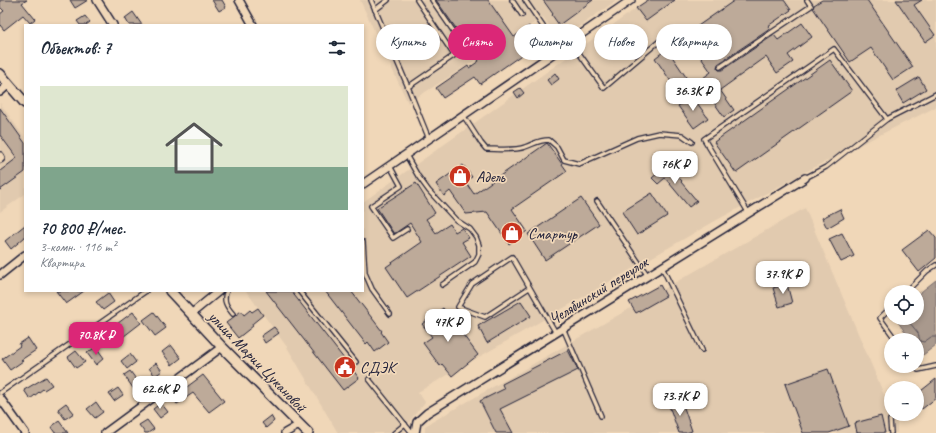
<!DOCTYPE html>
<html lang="ru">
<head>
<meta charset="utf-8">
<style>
	body { margin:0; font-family:Caveat,sans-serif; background:#f6f6f7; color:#1f2937; height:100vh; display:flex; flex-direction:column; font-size:15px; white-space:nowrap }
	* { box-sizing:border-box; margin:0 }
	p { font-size:13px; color:#747a83 }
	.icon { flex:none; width:22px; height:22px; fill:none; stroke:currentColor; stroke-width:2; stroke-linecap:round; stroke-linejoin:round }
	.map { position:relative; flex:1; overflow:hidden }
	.panel { position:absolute; left:24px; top:24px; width:340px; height:268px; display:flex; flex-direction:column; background:#fff; border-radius:0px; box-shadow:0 2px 6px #0003 }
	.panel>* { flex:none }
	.top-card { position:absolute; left:376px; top:24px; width:380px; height:36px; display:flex; gap:8px }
	.controls { position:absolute; left:884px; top:285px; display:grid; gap:8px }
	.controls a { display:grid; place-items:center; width:40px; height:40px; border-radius:50%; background:#fff; box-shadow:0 2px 6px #0003; font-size:20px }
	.price { position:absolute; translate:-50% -34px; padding:0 9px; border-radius:8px; background:#fff; color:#222; font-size:13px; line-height:26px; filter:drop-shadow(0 1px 2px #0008) }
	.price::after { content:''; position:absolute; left:50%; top:24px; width:12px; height:9px; margin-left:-6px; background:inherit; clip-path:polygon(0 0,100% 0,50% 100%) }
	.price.selected { background:#db2777; color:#fff }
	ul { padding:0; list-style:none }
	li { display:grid; align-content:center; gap:8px; height:212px; padding:0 16px }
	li+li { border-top:1px solid #e0e1e3 }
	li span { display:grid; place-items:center; height:124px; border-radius:0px; color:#555 }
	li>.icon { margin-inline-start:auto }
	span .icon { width:72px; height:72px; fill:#fffc; stroke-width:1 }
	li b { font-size:17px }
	h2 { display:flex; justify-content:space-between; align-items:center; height:48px; padding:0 16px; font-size:17px }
	.tag { padding:0 14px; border-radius:18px; background:#fff; box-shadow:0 2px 6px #0003; font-size:14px; line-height:36px }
	.tag.selected { background:#db2777; color:#fff }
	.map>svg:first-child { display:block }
	.built { fill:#e1caaf }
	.water { fill:#a9998d; stroke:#73696c }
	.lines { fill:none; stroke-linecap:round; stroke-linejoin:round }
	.shore { stroke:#58525c; stroke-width:1 }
	.building { fill:#bdaa99; stroke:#22223b }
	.service-casing { stroke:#22223b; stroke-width:6 }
	.minor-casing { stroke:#22223b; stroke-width:10 }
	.tertiary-casing { stroke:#22223b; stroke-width:12 }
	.service { stroke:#f0d7b8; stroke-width:3.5 }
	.minor { stroke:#f0d7b8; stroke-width:7 }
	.tertiary { stroke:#f0d7b8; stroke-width:9 }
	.labels { text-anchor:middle; stroke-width:3.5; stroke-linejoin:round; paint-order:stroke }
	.poi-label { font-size:16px; fill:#22223b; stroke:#f0d7b8; text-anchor:start }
	.street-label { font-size:16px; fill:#22223b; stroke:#f0d7b8 }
</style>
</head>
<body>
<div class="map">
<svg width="936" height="433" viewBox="0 0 936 433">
	<rect width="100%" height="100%" fill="#f0d7b8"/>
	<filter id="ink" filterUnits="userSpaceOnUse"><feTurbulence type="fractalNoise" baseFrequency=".025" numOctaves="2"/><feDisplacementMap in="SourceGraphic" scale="8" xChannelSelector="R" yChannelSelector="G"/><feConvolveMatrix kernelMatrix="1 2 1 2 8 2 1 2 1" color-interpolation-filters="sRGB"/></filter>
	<g filter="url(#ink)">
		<g class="built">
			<path d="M360,0H617L560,40L543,17L408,103Z"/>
			<path d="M648,0H936V107L817,166L715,221L418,392L425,402L411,419L404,433H338L287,347L246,291H363V202Z"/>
			<path d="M0,103L25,138V194L0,212Z"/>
			<path d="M805,208L891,411V414H892L897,424V433H425V426Z"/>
		</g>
		<path class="water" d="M936,280V345L923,355L917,347V340H911L895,318H917V295Z"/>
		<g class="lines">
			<path class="shore" d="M906,318L918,333L920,341L924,342L931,337H936"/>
		</g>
		<g class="building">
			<path d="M0,0H27L22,3L35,19L30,23L23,15L4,30L0,25V14L4,11L0,7Z"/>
			<path d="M70,0H88L75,8Z"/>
			<path d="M212,0H222L226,7L219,11Z"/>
			<path d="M436,0H488L514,37L529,26L540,42L480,84L475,77L443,98L436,88L468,66L469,68L479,61Z"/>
			<path d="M543,0H593L559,25L552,15L553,14Z"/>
			<path d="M648,0H675L646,21L636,8Z"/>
			<path d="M735,0H784L791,10L768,26L770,29L718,64L717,68L719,70H722L774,35L778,40L802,23L812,37L788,55L793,62L777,73L766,57L720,90L734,110L724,117L699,81L711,72L685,35Z"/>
			<path d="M822,0H867L913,67L893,80L871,48L850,62L813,8L814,5Z"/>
			<path d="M896,0H922L914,5L935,35L925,42Z"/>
			<path d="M133,12L142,25H129L125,18Z"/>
			<path d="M85,16L90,22L86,25H80L77,21Z"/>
			<path d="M618,37L624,46L612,54L606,45Z"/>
			<path d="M667,49L686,77L674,86L655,58Z"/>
			<path d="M830,60L852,91L736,173L714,142Z"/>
			<path d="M555,73L559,79L551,85L547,80Z"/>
			<path d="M919,77L926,89L903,103L896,91Z"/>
			<path d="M520,88L524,93L518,98L514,92Z"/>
			<path d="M692,96L708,118L694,128L678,106Z"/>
			<path d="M0,108L25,143V172L0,190V171L17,158L0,135Z"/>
			<path d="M547,143L567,171L512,209L527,231L509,244L487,212L466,214L450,191L444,196L436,184L463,165L472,177L465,181L474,194Z"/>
			<path d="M667,165L682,181L681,182L697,201L689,207L665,178L658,184L652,178Z"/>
			<path d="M416,183L435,213L426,219L436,233L450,224L455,232L462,228L469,238L462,242L471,256L407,298L386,267L422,242L410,223L394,234L377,208Z"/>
			<path d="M652,193L667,216L637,235L622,212Z"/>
			<path d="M581,198L599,224L545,260L528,234Z"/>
			<path d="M840,209L844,218L827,228L822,218Z"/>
			<path d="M25,225V237L11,249L5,241Z"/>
			<path d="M929,230L936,238V258L919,272L902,250Z"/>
			<path d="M842,233L854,256L841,262L829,239Z"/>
			<path d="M787,284L792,303L779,307L773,288Z"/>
			<path d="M660,285L666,296L636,313L629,302Z"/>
			<path d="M56,291H84L66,304Z"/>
			<path d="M266,291H291L359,378L343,390Z"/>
			<path d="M325,291H351L382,331L381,332L388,342L375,352L368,342L366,344Z"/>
			<path d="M108,293L114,302L103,310L96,302Z"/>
			<path d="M521,301L531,316L487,343L478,326Z"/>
			<path d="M258,308L263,315L252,324L253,326L238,338L226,323L241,311L244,315L250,310L252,312Z"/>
			<path d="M443,308L478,355L452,376L442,364L440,366L423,343L432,337L422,324Z"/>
			<path d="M133,312L141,323L119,340L110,329Z"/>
			<path d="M154,312L166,328L155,336L143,320Z"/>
			<path d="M274,327L279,333L265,343L261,336Z"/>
			<path d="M28,338L36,350L21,360L23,361L10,370L2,359L20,346L19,344Z"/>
			<path d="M171,345L181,358L172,365L162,352Z"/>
			<path d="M96,347L104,358L96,365L87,353Z"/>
			<path d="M568,350L578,370L500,409L513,433H496L480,401L504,389L502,384Z"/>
			<path d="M76,351L85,362L76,368L68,357Z"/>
			<path d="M130,354L136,362L127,369L121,361Z"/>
			<path d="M156,363L162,371L155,376L149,368Z"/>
			<path d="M828,369L849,426L829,433H803L785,384Z"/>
			<path d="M130,371L142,387L135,391L124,375Z"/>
			<path d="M203,375L224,401L209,412L193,393L177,404L170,395L178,390L180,392Z"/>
			<path d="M46,377L52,385L44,390L43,389L30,399L24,390Z"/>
			<path d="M936,379V398L922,409L917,403V394Z"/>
			<path d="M118,388L123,395L114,401L109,394Z"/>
			<path d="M681,399L692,431L686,433H679L668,403Z"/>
			<path d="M96,402L103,412L95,418L87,409Z"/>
			<path d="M66,403L74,413L65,419L58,409Z"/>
			<path d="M161,403L168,412L160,418L153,409Z"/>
			<path d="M271,416L274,421L266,428L262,423Z"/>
			<path d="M881,416L885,433H857L855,423Z"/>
			<path d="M147,420L154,429L148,433H145L139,425Z"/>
			<path d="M59,421L68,433H55L51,427Z"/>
		</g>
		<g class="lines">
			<g class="service-casing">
				<g id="service">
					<path d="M371,0L408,87L429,139"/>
					<path d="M417,0L454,55"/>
					<path d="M512,0L522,15"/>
					<path d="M525,0L559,50"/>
					<path d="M375,10L388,0"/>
					<path d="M571,42L604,88L663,38"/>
					<path d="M720,67L811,6L807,0"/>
					<path d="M408,87L465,48L432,0"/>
					<path d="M463,115L481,143L486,149C497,149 515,151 525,147C534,144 538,140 549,140L557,147L564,160L579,164L637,138L659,133L682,135L692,142"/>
					<path d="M406,155L418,176L429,191L456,220L470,229L476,237L479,245V254L475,262L442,285"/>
					<path d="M390,166L401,186L371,206L393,238L407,229"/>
					<path d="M805,178L826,167L887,119L936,94"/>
					<path d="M597,201L648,276"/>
					<path d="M748,212L704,139L834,49L887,119"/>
					<path d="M363,242L365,273L372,289L390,314"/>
					<path d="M662,267L702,350"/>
					<path d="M529,288L485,317L458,307L472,284L512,257L556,333"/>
					<path d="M227,291C222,300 227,307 233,314"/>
					<path d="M299,291L356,362"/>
					<path d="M906,292L927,271L936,265"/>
					<path d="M891,307L880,318L896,340"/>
					<path d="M563,328L601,416"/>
					<path d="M915,366L918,370L936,366"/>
					<path d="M369,379L412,433"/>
					<path d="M0,393L146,291"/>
					<path d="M890,420L891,433"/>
					<path d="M394,433L405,424"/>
				</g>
			</g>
			<g class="minor-casing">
				<g id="minor">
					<path d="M97,0L113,25"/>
					<path d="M239,0L253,25"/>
					<path d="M0,92L9,84"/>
					<path d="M0,156L1,158L0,159"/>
					<path d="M363,184L631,0"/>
					<path d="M0,275L25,255"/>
					<path d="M191,314L219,291"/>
					<path d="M0,398L25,433"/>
					<path d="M105,433L222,347"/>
					<path d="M285,433L299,425"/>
					<path d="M415,433L417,422L427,413L805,178"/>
				</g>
			</g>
			<g class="tertiary-casing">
				<g id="tertiary">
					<path d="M0,74L25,103"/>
					<path d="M170,291L222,347L308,433"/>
				</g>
			</g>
			<use href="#service" class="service"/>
			<use href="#minor" class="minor"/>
			<use href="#tertiary" class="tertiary"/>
		</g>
	</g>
	<defs>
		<g id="shop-disc" transform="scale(1.15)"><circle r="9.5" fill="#c8321e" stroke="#f0d7b8"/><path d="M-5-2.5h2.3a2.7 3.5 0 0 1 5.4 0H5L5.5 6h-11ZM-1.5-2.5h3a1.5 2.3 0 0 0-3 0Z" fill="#fff"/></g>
		<g id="civic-disc" transform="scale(1.15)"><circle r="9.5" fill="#c8321e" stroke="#f0d7b8"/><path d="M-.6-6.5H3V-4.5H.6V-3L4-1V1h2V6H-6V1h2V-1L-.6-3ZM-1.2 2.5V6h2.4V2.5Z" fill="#fff"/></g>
	</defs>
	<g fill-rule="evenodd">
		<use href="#shop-disc" x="460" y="176"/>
		<use href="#shop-disc" x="512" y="233"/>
		<use href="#civic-disc" x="345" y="367"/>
	</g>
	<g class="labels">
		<g class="poi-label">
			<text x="476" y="182">Адель</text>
			<text x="528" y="239">Смартур</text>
			<text x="360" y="373">СДЭК</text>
		</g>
		<g class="street-label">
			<text transform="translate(598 290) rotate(-32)" y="6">Челябинский переулок</text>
			<text transform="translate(258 361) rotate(46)" y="6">улица Марии Цукановой</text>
		</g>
	</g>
</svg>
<div class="controls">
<a><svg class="icon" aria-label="locate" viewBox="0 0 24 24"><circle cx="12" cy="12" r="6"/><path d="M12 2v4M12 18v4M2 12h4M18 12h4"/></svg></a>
<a>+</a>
<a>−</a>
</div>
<b class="price" style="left:693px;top:112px">36.3K ₽</b>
<b class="price" style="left:675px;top:185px">76K ₽</b>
<b class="price" style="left:783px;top:295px">37.9K ₽</b>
<b class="price" style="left:448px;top:343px">47K ₽</b>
<b class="price selected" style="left:96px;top:356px">70.8K ₽</b>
<b class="price" style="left:160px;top:410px">62.6K ₽</b>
<b class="price" style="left:680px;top:417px">73.7K ₽</b>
<div class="top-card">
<a class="tag">Купить</a>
<a class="tag selected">Снять</a>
<a class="tag">Фильтры</a>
<a class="tag">Новое</a>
<a class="tag">Квартира</a>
</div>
<section class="panel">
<h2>Объектов: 7<svg class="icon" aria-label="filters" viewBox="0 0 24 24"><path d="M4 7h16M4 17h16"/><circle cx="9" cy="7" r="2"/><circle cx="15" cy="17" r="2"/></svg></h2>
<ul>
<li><span style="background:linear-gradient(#dfe7d0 65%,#7fa58c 0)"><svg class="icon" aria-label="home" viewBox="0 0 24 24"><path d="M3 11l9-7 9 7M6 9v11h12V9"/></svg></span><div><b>70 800 ₽/мес.</b><p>3-комн. · 116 m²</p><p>Квартира</p></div></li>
</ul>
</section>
</div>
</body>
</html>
